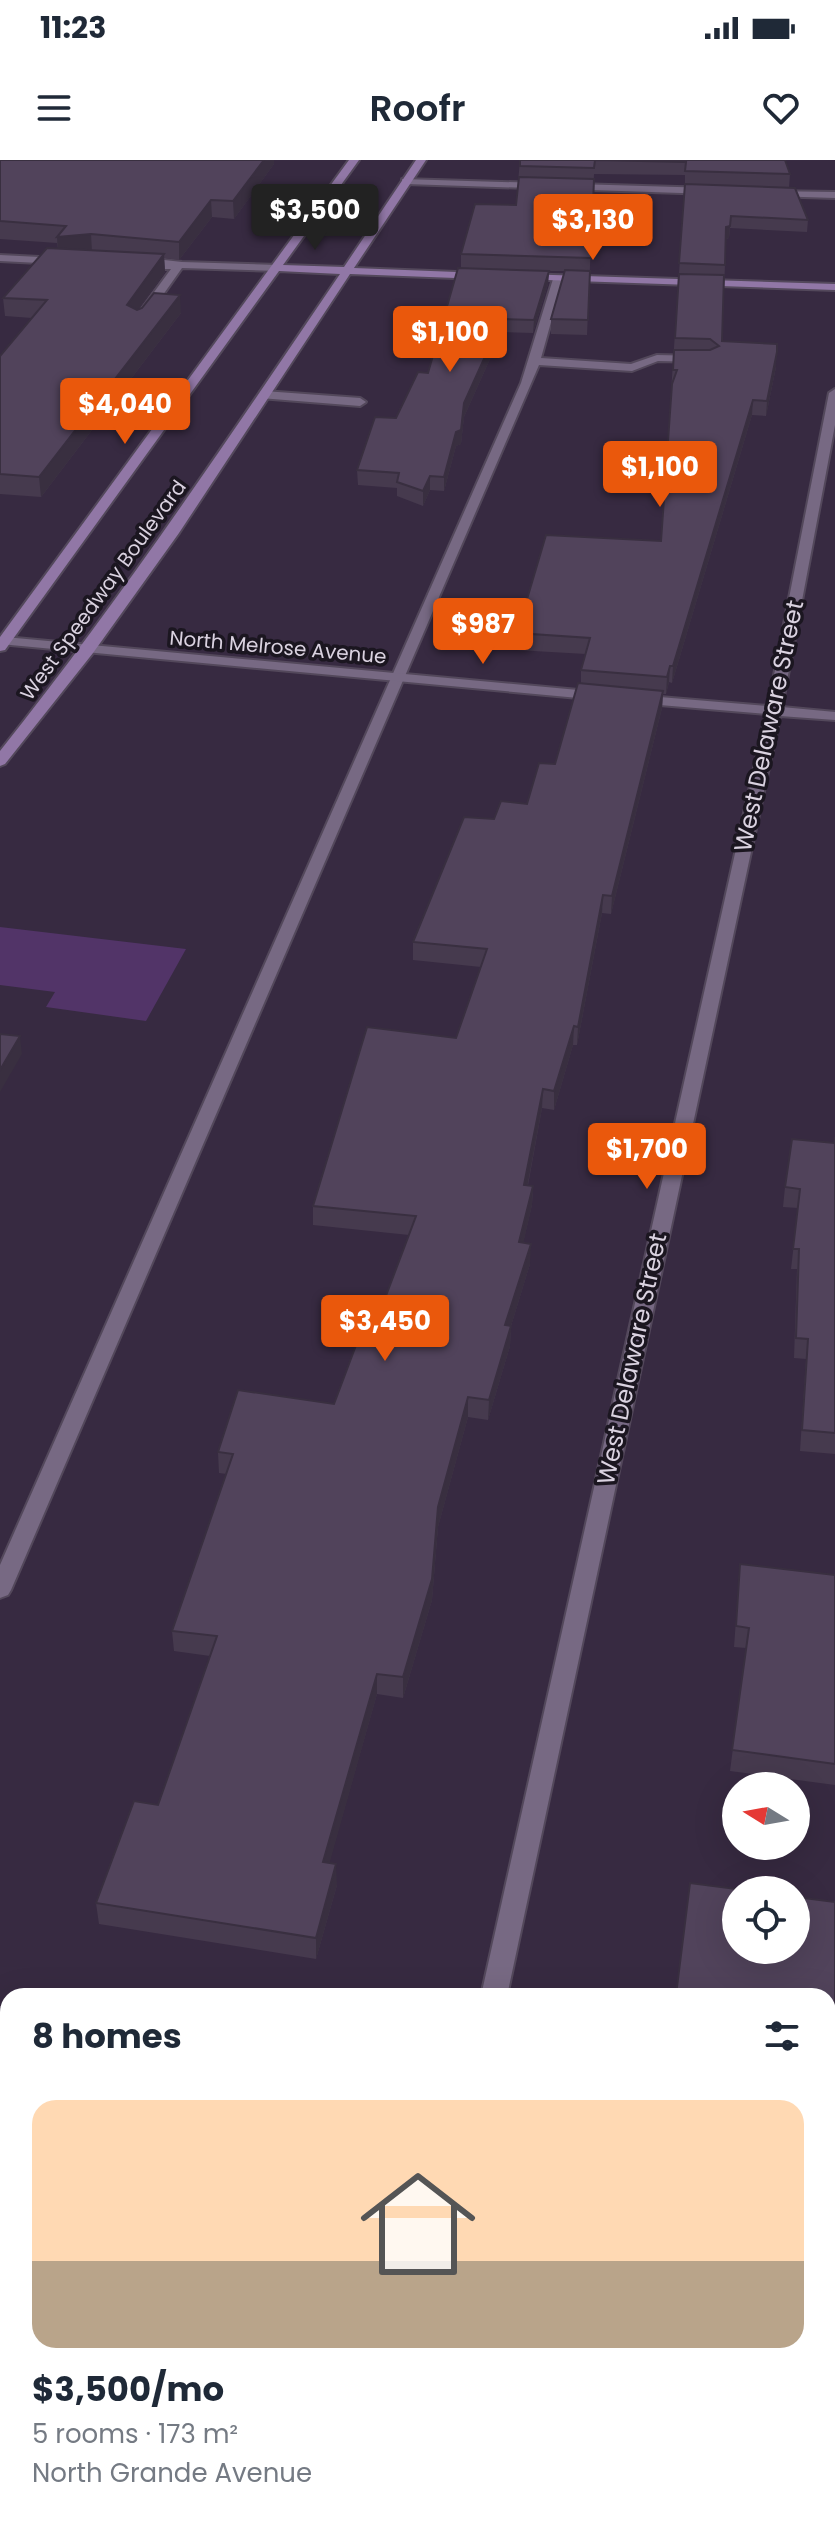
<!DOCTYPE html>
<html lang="en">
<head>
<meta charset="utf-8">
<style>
	body { margin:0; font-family:Poppins,sans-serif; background:#f2f2f3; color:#1f2937; height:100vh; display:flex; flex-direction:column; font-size:30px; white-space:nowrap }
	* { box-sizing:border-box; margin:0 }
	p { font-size:26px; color:#747a83 }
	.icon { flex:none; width:44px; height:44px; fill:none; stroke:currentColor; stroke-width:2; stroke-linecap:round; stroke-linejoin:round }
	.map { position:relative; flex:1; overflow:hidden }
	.panel { position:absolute; left:0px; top:1828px; width:836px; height:538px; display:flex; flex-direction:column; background:#fff; border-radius:24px 24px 0 0; box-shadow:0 8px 32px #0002 }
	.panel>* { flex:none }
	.needle { width:52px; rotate:281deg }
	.buttons { position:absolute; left:722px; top:1612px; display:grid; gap:16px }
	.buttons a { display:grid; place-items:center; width:88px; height:88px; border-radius:50%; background:#fff; box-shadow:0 8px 32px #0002; font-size:40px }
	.price { position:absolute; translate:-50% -68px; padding:0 18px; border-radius:8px; background:#ea580c; color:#fff; font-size:26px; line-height:52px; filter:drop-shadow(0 2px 4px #0008) }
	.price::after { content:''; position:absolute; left:50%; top:48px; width:24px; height:18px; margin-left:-12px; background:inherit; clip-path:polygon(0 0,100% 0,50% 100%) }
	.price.on { background:#222; color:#fff }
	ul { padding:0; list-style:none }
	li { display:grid; align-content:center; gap:16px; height:424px; padding:0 32px }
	li span { display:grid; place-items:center; height:248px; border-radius:24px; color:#555 }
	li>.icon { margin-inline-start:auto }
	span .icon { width:144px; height:144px; fill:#fffc; stroke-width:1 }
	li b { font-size:34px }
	h2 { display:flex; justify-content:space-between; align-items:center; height:96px; padding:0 32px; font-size:34px }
	.status { display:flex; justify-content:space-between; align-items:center; height:56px; padding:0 40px; background:#fff; direction:ltr }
	.status svg { height:22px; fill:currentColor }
	header { display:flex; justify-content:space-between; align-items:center; height:104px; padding:0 32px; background:#fff; font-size:36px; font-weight:600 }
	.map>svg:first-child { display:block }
	.green { fill:#523468 }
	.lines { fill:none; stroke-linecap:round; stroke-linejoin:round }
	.service-casing { stroke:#53485b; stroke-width:4 }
	.minor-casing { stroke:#53485b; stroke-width:4 }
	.secondary-casing { stroke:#53485b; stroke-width:4 }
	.service { fill:#776983; fill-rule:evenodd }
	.minor { fill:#776983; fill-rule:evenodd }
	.secondary { fill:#9177a6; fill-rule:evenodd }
	.wall { fill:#463a4e }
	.shaded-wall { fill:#392f40 }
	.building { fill:#51435b; stroke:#392f40; stroke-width:2 }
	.labels { text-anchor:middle; stroke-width:7; stroke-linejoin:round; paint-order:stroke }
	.far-street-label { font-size:20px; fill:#dad2e0; stroke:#1b1620 }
	.street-label { font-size:24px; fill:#dad2e0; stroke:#1b1620 }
</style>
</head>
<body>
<div class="status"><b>11:23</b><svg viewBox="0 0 49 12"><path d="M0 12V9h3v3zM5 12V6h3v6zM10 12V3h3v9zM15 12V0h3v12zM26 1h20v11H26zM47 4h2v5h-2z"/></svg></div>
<header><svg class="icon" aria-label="menu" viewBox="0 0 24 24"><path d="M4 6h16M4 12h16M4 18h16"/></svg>Roofr<svg class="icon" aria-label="heart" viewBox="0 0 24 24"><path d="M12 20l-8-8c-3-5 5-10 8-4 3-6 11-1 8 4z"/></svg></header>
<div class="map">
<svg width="835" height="2365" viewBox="0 0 835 2365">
	<rect width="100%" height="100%" fill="#372a41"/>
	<path class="green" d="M0,767L186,789L146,861L46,847L55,832L0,825Z"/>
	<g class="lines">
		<g class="service-casing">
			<g id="service">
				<path d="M402,19L711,28L716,31L711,34L406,24L402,23Z"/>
				<path d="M767,31L835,32V38L771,36L767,35Z"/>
				<path d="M0,95L59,98L64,101L59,104L0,101Z"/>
				<path d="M138,97L182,102L278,105L283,108L278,111L182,108L148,156L144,157L138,154L171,109H135V105L142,104L133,100Z"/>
				<path d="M558,116L563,119L541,198L631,204L657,195L701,196L707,199L701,202L658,201L632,211L539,205L11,1430L8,1435L0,1438V1405L521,223L553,119Z"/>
				<path d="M264,231L360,238L366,242L360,246L260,238V232Z"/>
			</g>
		</g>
		<g class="minor-casing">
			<g id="minor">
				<path d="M835,229V265L782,547L835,552V560L780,556L507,1836H481L766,554L636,543L629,539L636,535L768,546L829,233Z"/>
				<path d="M5,477L600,532L607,536L600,540L0,484V478Z"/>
				<path d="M0,1848L8,1849V1869L0,1868Z"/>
				<path d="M828,1974L835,1975V1997L828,1996Z"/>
				<path d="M366,2358H396L395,2365H365Z"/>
			</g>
		</g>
		<g class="secondary-casing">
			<g id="secondary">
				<path d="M349,0H359L283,105L344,107L416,0H426L354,108L482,113L487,116L482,119L350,114L179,373L93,493L5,604L0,606V591C122,438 230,276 340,114L279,111L5,490L0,491V477Z"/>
				<path d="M522,114L835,124V130L518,119L517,117Z"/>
			</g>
		</g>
		<use href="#service" class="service"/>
		<use href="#minor" class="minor"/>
		<use href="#secondary" class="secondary"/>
	</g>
	<g class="wall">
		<path d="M0,0H274V4L234,59L212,57L179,100L164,98L165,112L138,150L181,153L41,337L0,334V196L32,158L5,156L3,138L58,89L57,83L0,79Z"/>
		<path d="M520,0H785L790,14L789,28L685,24V15L594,14L587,175L551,174V159L565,111H549L548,124L533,173L502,172L464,257L461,284L456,286L444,331L430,330L423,346L397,336V328L358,325L357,310L428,213L461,108V94L516,45Z"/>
		<path d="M685,24L808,60L807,72L730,68L729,78L726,79L722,181L776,207L766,256L752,255L672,523L669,522L666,534H663L662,548L611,754L602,753L577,885H573L554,950L542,948L528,1025L533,1026L532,1045L523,1083L530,1104L511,1166L510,1186L488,1260L468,1257L438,1367L432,1440L403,1538L377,1534L329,1703L337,1725L316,1799L99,1764L96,1743L158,1645L210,1496L174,1491L172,1471L227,1314L219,1313L218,1292L334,1244L381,1149L409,1075L313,1065V1046L456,878L481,807L413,800V782L494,659L527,644L555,604L581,523V510L586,494L516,490L517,473L661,381Z"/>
		<path d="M835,977V1294L800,1291L806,1199L794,1198L797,1109H791L798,1048L783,1047L785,1027L834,983Z"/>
		<path d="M740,1404L835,1415V1625L730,1611L746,1488L734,1487Z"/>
		<path d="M690,1723L835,1742V1860L833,1877H828V1836H676Z"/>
		<path d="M0,1996L8,1997V2212L0,2210Z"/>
		<path d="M828,2091L835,2093V2255L828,2253Z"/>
		<path d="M619,2358H711L709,2365H619Z"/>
	</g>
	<g class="shaded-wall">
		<path d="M264,0H274V4L234,59L233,41Z"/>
		<path d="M211,40L212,57L179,100V82Z"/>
		<path d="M730,66L729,78L725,79L726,67Z"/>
		<path d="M91,74L92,92L58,95L57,77Z"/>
		<path d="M164,94L165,112L128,164L127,145Z"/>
		<path d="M549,111L548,124L533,173L534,160Z"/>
		<path d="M180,135L181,153L41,337L39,317Z"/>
		<path d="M502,159V172L464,257L461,284L456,286L444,331V317L464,243Z"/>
		<path d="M777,192L776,207L766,256L767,241Z"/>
		<path d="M753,240L752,255L672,523L673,506Z"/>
		<path d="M430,316V330L423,346V331Z"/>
		<path d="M670,506L669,522L666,534L667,517Z"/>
		<path d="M663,531L662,548L611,754L612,736Z"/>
		<path d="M603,735L602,753L577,885L578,867Z"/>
		<path d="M574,866L573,885L554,950V931Z"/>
		<path d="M20,876L22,894L0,932V910Z"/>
		<path d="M543,929L542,948L524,1044V1025Z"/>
		<path d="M533,1026L532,1045L519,1102V1082Z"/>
		<path d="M531,1084L530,1104L511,1166L510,1186L488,1260L489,1240L505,1165Z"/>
		<path d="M468,1237V1257L438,1367L432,1440L403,1538V1517L438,1347Z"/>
		<path d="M377,1514V1534L324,1723L323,1702Z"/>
		<path d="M336,1704L337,1725L316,1799V1778Z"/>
		<path d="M34,2358H40L41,2365H32Z"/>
	</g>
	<g class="building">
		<path d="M0,0H264L233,41L211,40L179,82L91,74L57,77L66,66L0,61Z"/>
		<path d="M520,0H785L790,14L685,11L686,2L595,0L594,8L520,6Z"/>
		<path d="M519,17L594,19L591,98L461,94L475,44L516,45Z"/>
		<path d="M685,24L795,28L808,60L731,56L730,66L726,67L725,105L679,103Z"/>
		<path d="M47,88L164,94L127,145L137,150L142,148L154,133L180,135L39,317L0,314V196L47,140L3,138Z"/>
		<path d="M458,108L549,111L534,160L502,159L464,243L461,270L456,272L444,317L430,316L423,331L397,322L399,313L357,310L375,257L396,258L418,212L428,213Z"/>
		<path d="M565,110L590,111L588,160L551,159Z"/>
		<path d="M679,114L724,115L722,181L777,184V192L767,241L753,240L673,506H670L667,517L581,510L590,478L517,473L546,375L661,381L672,224L677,210H673L674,190H710L719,186L710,179L675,178Z"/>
		<path d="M578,523L663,531L612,736L603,735L578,867L574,866L554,931L543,929L524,1025L533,1026L519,1082L531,1084L505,1165L511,1166L489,1240L468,1237L438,1347L432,1419L403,1517L377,1514L323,1702L336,1704L316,1778L96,1743L134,1641L158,1645L217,1476L172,1471L233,1294L218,1292L238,1230L334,1244L370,1148L381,1149L416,1056L313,1046L367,867L456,878L487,789L413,782L464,657L494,659L501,641L527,644L539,603L555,604Z"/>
		<path d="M0,874L20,876L0,910Z"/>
		<path d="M835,977V1273L802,1270L808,1179L796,1178L799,1089H793L800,1029L785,1027L792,979L834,983Z"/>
		<path d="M740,1404L835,1415V1604L732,1590L749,1468L736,1466Z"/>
		<path d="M690,1723L744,1730H736V1790H796V1737L835,1742V1856L828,1855V1836H687L676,1835Z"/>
		<path d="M0,1996L8,1997V2192L0,2191Z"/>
		<path d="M828,2091L835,2093V2234L828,2232Z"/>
		<path d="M0,2337L8,2339V2358H34L32,2365H0Z"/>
		<path d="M625,2358H709L708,2365H624Z"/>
	</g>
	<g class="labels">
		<g class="far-street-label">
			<text transform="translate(103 430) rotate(-54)" y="7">West Speedway Boulevard</text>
			<text transform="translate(278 487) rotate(5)" y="7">North Melrose Avenue</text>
		</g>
		<g class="street-label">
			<text transform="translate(769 566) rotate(-78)" y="8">West Delaware Street</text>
			<text transform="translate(632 1199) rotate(-78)" y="8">West Delaware Street</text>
		</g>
	</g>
</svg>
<div class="buttons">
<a><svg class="needle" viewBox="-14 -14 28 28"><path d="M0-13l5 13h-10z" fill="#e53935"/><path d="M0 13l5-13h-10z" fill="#747a83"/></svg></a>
<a><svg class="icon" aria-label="locate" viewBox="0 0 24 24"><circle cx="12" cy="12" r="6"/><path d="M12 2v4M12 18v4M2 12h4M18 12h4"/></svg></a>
</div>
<b class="price on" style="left:315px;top:92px">$3,500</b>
<b class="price" style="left:593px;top:102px">$3,130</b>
<b class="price" style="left:450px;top:214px">$1,100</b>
<b class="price" style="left:125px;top:286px">$4,040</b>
<b class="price" style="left:660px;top:349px">$1,100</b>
<b class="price" style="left:483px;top:506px">$987</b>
<b class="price" style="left:647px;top:1031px">$1,700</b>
<b class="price" style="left:385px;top:1203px">$3,450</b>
<section class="panel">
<h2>8 homes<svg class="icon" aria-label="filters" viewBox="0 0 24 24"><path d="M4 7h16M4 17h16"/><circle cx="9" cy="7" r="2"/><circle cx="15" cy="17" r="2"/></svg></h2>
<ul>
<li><span style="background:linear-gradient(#ffd9b3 65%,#b9a48a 0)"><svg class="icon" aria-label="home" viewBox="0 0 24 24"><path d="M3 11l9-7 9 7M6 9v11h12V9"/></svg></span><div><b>$3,500/mo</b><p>5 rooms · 173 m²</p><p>North Grande Avenue</p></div></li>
</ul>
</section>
</div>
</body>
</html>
